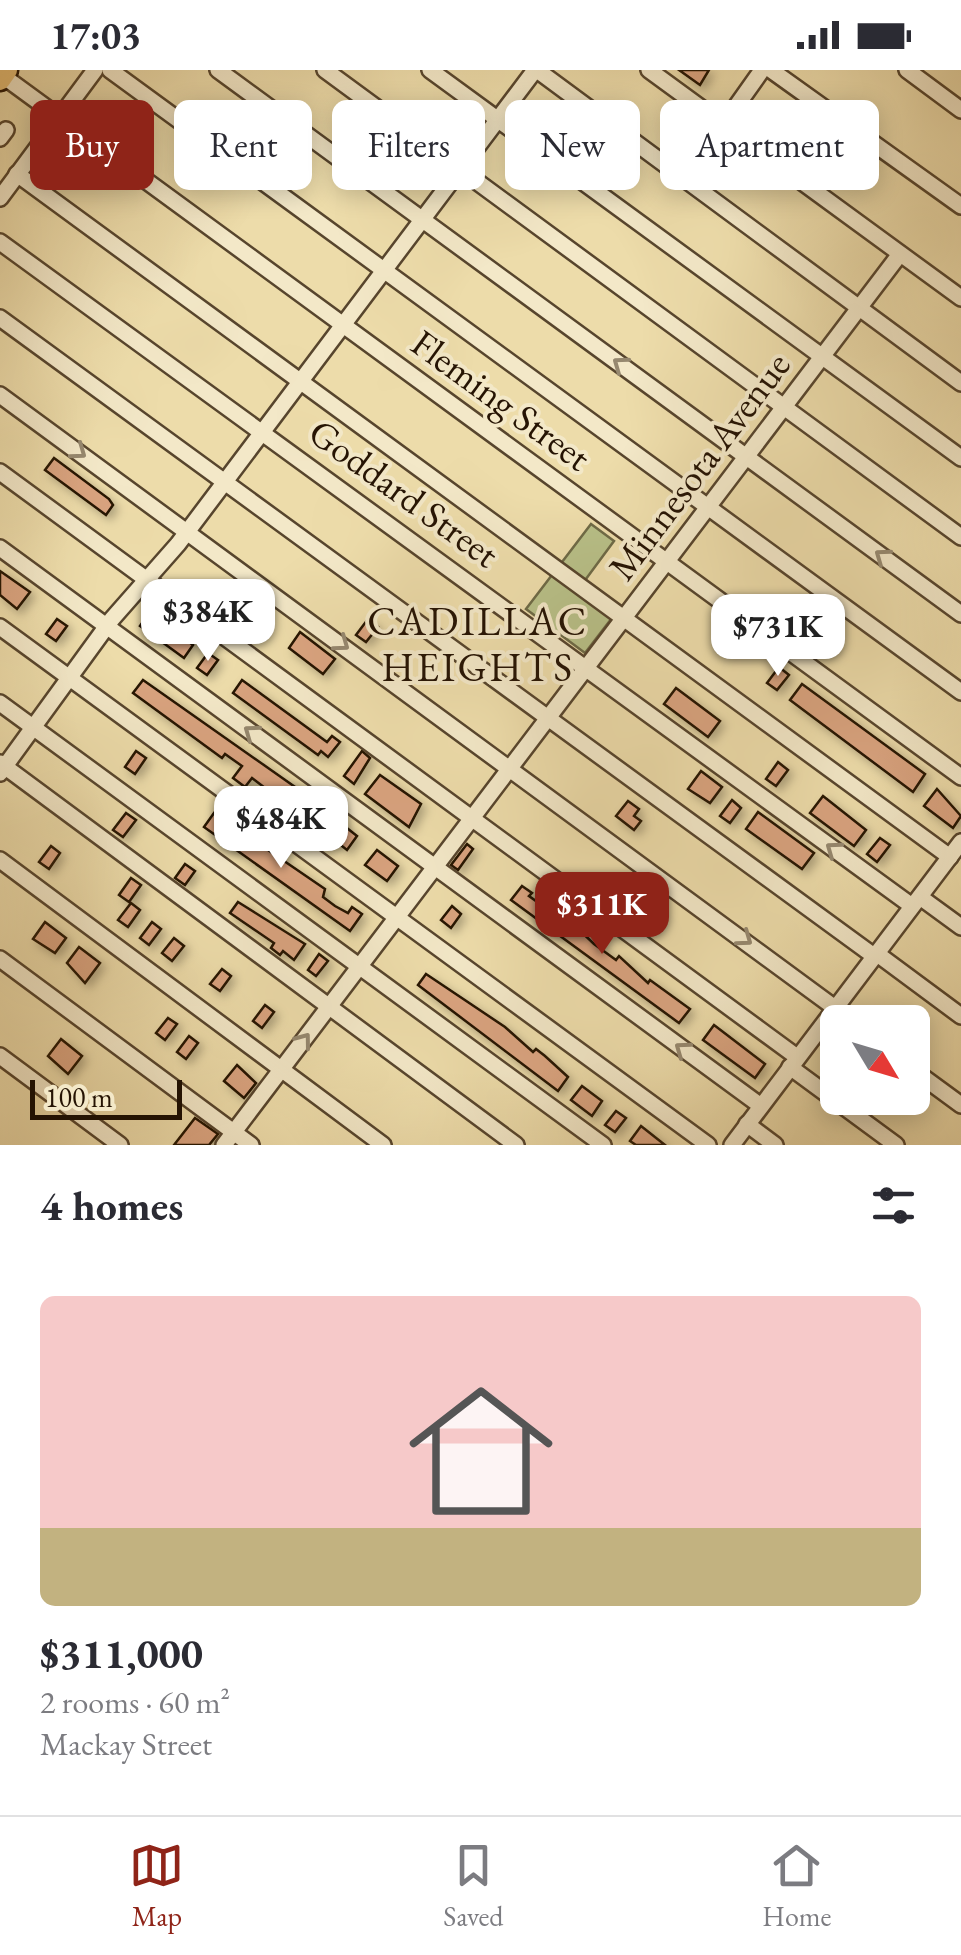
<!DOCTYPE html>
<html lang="en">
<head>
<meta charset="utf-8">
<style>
	body { margin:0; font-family:"EB Garamond",serif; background:#f2f2f3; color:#2b2b33; height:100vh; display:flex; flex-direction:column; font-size:38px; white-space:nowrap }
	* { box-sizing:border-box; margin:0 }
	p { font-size:32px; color:#7c7c81 }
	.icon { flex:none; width:55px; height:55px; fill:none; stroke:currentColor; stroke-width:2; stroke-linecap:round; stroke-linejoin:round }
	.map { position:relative; height:1075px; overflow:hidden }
	.sheet { display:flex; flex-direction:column; background:#fff; flex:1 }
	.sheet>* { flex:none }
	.top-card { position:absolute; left:30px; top:30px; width:902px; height:90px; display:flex; gap:20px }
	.needle { width:65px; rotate:128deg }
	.buttons { position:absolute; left:820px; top:935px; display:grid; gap:20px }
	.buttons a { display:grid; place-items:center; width:110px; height:110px; border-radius:15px; background:#fff; box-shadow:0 5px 25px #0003; font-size:50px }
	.scale { position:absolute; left:30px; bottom:25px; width:152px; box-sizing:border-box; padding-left:10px; border:5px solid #251303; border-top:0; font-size:28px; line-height:35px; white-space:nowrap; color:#251303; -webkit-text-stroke:8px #f3e8c8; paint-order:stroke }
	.price { position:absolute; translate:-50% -85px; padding:0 22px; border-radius:20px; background:#fff; color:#222; font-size:32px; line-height:65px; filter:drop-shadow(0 2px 5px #0008) }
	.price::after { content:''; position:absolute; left:50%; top:60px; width:30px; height:22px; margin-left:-15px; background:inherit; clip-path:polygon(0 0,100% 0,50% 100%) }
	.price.active { background:#8f2418; color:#fff }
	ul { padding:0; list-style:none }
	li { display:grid; align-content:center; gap:20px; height:530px; padding:0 40px }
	li span { display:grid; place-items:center; height:310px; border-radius:15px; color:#555 }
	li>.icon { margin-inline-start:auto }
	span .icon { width:180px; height:180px; fill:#fffc; stroke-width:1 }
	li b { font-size:42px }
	h2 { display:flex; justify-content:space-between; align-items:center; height:120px; padding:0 40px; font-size:42px }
	.tag { padding:0 35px; border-radius:15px; background:#fff; box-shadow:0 5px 25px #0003; font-size:35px; line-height:90px }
	.tag.active { background:#8f2418; color:#fff }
	.status { display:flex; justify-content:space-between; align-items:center; height:70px; padding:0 50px; background:#fff; direction:ltr }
	.status svg { height:28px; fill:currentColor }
	.tab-bar { display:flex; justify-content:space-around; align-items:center; height:140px; border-top:2px solid #e1e1e2; background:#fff; font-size:28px; color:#7c7c81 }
	.tab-bar a { display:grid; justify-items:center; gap:5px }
	.tab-bar .active { color:#8f2418 }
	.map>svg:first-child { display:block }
	.green { fill:#b8c088; stroke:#6e6a46; stroke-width:2.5 }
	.building { fill:#d9a37f; stroke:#251303; stroke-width:2.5; filter:url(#shadow) }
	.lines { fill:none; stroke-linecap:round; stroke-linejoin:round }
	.minor-casing { stroke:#57452d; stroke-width:20 }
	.major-casing { stroke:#251303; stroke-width:25 }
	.minor { stroke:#f3e8c8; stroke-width:15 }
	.major { stroke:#e6be75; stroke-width:20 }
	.oneway { stroke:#96886f }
	.labels { text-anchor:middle; stroke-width:8; stroke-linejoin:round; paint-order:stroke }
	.street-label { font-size:38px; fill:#251303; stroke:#f3e8c8 }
	.neighbourhood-label { font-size:40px; letter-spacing:2.5px; fill:#251303; stroke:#f3e8c8 }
</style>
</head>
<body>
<div class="status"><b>17:03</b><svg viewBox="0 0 49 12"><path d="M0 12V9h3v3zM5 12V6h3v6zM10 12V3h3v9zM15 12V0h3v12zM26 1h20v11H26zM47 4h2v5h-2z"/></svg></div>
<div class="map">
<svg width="961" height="1075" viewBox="0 0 961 1075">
	<defs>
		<filter id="shadow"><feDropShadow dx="4.5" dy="4.5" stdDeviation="5" flood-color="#0004"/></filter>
	</defs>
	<rect width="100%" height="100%" fill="#eddcaa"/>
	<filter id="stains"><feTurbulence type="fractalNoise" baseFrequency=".002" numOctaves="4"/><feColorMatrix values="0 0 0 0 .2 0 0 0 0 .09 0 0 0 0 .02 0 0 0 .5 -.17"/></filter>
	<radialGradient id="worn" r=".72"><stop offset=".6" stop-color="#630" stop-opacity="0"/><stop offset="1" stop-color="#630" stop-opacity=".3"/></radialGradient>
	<g class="green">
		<path d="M591,454L614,471L583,513L559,496Z"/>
		<path d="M555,501L615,544L585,583L526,539Z"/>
	</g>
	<g class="building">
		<path d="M679,0H709L700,15Z"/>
		<path d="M54,388L109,429L113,435L106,445L45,400Z"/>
		<path d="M0,501L30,522L17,539L0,525Z"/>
		<path d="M149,543L193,575L184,588L140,556Z"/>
		<path d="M57,549L67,556L56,571L46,564Z"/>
		<path d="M368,549L378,557L366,572L356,565Z"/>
		<path d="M300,562L335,589L323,604L289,578Z"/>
		<path d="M208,583L218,590L207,605L197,598Z"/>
		<path d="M779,597L789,605L777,620L767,613Z"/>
		<path d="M143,610L305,724L319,737L308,753L280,728L276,733L268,727L269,721L252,708L245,717L233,708L242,696L225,684L222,688L133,623Z"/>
		<path d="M242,610L327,672L332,666L340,672L328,687L321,681L318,685L233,623Z"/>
		<path d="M802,614L925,704L913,722L790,630Z"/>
		<path d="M676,618L720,651L708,667L664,634Z"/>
		<path d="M136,681L146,688L135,704L125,697Z"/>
		<path d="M362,681L370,688L354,714L344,706Z"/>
		<path d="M778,692L788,700L776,716L766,709Z"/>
		<path d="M701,701L722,717L710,733L688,719Z"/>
		<path d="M380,705L421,734L409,757L365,724Z"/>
		<path d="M937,719L961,746L953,758L924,736Z"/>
		<path d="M823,726L866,760L854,776L810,743Z"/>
		<path d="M732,730L741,738L730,753L720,746Z"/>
		<path d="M628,731L639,739L634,746L641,751L634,760L616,746Z"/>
		<path d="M758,742L814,783L802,799L746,759Z"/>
		<path d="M126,743L136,750L123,767L113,760Z"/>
		<path d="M214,743L325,819L323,827L335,836L348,843L352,837L362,844L350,861L204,757Z"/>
		<path d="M333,747L357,766L347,780L323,761Z"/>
		<path d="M880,768L890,775L877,792L867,784Z"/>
		<path d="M467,774L473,779L458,800L451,795Z"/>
		<path d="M51,776L60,783L49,799L39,792Z"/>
		<path d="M377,780L398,796L387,811L365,795Z"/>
		<path d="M185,794L195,801L185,815L175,808Z"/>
		<path d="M131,808L141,815L129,832L119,825Z"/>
		<path d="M522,816L532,823L529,826L568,854L570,851L594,874L616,890L619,886L648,913L650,910L690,939L679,953L511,830Z"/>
		<path d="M238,832L305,874L294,890L283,881L280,885L271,878L274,873L230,843Z"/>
		<path d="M131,833L140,840L128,857L118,850Z"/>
		<path d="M452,836L461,844L451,858L441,850Z"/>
		<path d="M45,852L66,868L55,883L33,869Z"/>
		<path d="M152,852L161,859L149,875L140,868Z"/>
		<path d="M174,868L184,876L172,891L162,883Z"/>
		<path d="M79,877L100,893L85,913L67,893Z"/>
		<path d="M319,884L328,891L316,906L308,900Z"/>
		<path d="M222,899L231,906L220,921L210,914Z"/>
		<path d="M426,904L505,957L533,982L536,979L545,986L568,1007L558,1021L418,915Z"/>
		<path d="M265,935L274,942L262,958L253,951Z"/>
		<path d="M168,948L177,954L165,970L156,963Z"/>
		<path d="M714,955L765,994L755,1008L703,970Z"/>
		<path d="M189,966L198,973L186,989L177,982Z"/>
		<path d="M61,969L82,986L68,1004L48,986Z"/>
		<path d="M237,995L256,1013L244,1028L224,1011Z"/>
		<path d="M582,1016L602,1031L592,1046L571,1030Z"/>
		<path d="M616,1041L626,1048L615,1062L605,1055Z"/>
		<path d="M195,1048L218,1064L209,1075H174Z"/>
		<path d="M641,1056L665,1075H636L630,1071Z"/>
	</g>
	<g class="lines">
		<g class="minor-casing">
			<g id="minor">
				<path d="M110,0L961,622"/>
				<path d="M218,0L961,544"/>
				<path d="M325,0L961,467"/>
				<path d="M430,0L961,388"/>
				<path d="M537,0L961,313"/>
				<path d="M649,0L961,228"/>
				<path d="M771,0L961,136"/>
				<path d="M907,0L961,40"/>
				<path d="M3,6L961,707"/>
				<path d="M723,55L762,0"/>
				<path d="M0,68L6,60"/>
				<path d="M17,104L950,787"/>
				<path d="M0,128L95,0"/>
				<path d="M0,172L912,836"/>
				<path d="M0,248L874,886"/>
				<path d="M0,325L835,938"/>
				<path d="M0,402L797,987"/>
				<path d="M0,478L761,1036"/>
				<path d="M0,557L708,1075"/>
				<path d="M0,633L603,1075"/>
				<path d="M0,693L516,1075"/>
				<path d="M0,703L112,549L178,474L535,0"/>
				<path d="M0,790L383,1075"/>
				<path d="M920,827L961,857"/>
				<path d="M876,883L961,946"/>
				<path d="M0,889L251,1075"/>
				<path d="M833,940L849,952"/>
				<path d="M0,986L120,1075"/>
				<path d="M790,997L896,1075"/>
				<path d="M912,999L961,1035"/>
				<path d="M747,1054L775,1075"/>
				<path d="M224,1075L900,184"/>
				<path d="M732,1075L961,772"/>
			</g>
		</g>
		<g class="major-casing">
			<path id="major" d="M0,10L7,0"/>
		</g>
		<use href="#minor" class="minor"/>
		<use href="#major" class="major"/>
	</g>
	<defs><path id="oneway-chevron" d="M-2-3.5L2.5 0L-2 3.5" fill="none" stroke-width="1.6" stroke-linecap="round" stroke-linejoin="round" transform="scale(2.5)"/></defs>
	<g class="oneway">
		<use href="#oneway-chevron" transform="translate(620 294) rotate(-144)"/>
		<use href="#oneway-chevron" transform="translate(79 382) rotate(36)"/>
		<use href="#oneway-chevron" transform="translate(882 486) rotate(-144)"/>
		<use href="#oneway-chevron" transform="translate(342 574) rotate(36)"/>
		<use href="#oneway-chevron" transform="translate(251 662) rotate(-144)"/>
		<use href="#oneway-chevron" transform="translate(833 779) rotate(-144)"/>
		<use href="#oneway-chevron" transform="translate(745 869) rotate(36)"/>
		<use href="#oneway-chevron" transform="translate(304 970) rotate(-53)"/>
		<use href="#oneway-chevron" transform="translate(682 979) rotate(-144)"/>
	</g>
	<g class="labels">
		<g class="street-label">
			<text transform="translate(501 330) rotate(36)" y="13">Fleming Street</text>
			<text transform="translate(699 396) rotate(-53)" y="13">Minnesota Avenue</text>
			<text transform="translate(404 423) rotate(36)" y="13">Goddard Street</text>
		</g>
		<g class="neighbourhood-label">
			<text x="478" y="565">CADILLAC<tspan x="478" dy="46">HEIGHTS</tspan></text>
		</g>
	</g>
	<rect width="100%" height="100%" filter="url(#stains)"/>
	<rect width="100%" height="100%" fill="url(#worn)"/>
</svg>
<div class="buttons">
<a><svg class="needle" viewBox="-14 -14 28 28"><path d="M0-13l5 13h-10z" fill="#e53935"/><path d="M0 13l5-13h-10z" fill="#7c7c81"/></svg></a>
</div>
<div class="scale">100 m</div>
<b class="price" style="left:208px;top:594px">$384K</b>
<b class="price" style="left:778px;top:609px">$731K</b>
<b class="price" style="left:281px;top:801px">$484K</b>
<b class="price active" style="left:602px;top:887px">$311K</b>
<div class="top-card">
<a class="tag active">Buy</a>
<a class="tag">Rent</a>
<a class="tag">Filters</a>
<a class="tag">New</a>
<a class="tag">Apartment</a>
</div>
</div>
<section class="sheet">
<h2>4 homes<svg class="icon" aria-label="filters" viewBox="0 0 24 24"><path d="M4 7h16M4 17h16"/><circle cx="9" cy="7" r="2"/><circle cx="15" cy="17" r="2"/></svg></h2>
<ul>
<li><span style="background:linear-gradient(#f6c9c9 75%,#c2b280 0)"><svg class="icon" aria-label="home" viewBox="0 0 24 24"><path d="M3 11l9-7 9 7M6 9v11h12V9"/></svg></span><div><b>$311,000</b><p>2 rooms · 60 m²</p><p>Mackay Street</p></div></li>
</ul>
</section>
<nav class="tab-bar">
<a class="active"><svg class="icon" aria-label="map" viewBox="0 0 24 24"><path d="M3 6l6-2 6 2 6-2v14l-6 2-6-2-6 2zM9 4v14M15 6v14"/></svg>Map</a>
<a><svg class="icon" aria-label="saved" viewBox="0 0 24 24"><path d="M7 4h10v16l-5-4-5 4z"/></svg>Saved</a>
<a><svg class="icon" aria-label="home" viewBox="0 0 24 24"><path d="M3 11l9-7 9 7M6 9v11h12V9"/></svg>Home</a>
</nav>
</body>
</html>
